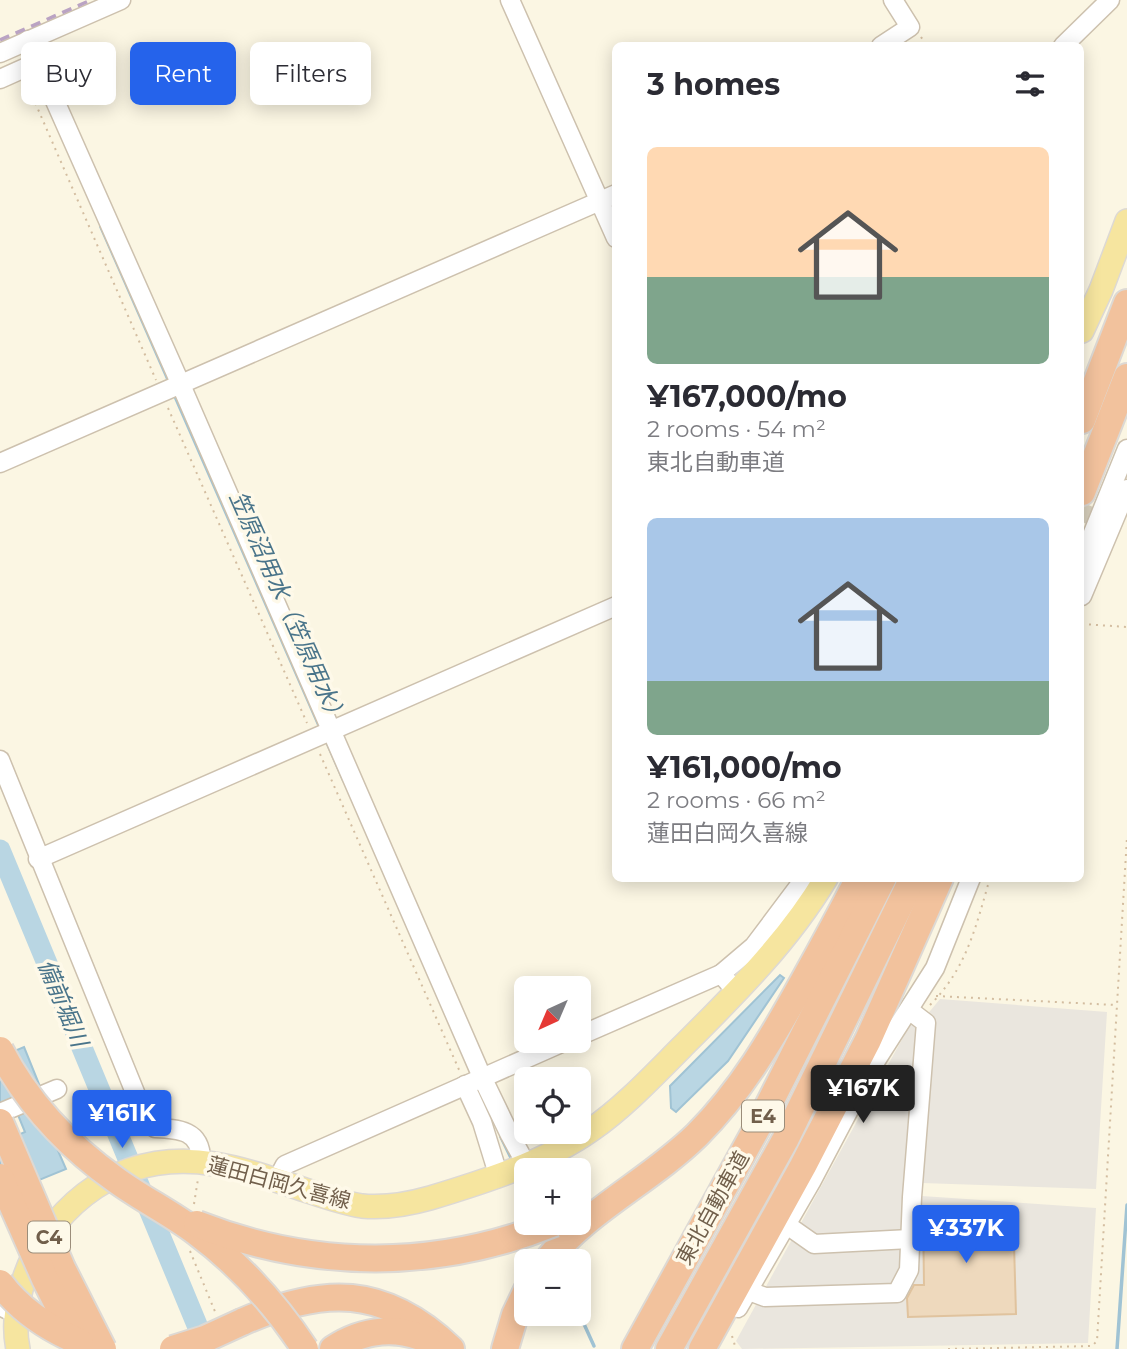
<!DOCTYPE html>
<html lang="en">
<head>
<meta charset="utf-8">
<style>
	body { margin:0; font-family:Montserrat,"Noto Sans JP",sans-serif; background:#f2f2f3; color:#2b2b33; height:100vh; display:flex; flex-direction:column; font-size:26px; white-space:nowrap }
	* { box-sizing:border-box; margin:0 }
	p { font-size:23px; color:#7c7c81 }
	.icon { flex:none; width:38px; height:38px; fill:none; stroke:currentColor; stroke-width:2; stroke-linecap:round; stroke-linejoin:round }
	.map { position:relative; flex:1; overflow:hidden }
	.side { position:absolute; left:612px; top:42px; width:472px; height:840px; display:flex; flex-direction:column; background:#fff; border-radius:10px; box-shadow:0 4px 18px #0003 }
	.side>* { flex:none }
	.hud { position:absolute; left:21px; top:42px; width:486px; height:63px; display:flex; gap:14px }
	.needle { width:46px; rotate:224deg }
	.fabs { position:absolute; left:514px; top:976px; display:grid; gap:14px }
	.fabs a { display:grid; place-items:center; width:77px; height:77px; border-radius:10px; background:#fff; box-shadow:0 4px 18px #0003; font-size:35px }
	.price { position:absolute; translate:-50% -60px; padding:0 16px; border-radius:7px; background:#2563eb; color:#fff; font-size:23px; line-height:46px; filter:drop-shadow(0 2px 4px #0008) }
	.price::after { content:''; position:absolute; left:50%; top:42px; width:21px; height:16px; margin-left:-10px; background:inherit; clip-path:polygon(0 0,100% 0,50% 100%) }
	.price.selected { background:#222; color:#fff }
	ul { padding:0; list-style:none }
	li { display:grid; align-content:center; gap:14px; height:371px; padding:0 35px }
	li span { display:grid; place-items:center; height:217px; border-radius:10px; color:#555 }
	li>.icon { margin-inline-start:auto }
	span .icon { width:126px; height:126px; fill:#fffc; stroke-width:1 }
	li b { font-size:30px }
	h2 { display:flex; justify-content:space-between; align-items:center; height:84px; padding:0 35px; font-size:30px }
	.tag { padding:0 24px; border-radius:10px; background:#fff; box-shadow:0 4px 18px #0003; font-size:24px; line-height:63px }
	.tag.selected { background:#2563eb; color:#fff }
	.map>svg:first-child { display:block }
	.industrial { fill:#eae6de }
	.water { fill:#b9d6e3; stroke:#a0c3d4; stroke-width:2 }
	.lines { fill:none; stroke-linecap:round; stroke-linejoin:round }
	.stream { stroke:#a0c3d4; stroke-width:3.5 }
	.river { stroke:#b9d6e3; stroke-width:21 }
	.building { fill:#eed9bd; stroke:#e0c39e; stroke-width:2 }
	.minor-tunnel { stroke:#d8d0bd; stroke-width:18; stroke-dasharray:18 9; stroke-linecap:butt }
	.minor-casing { stroke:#cdc1ae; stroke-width:21 }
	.major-casing { stroke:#ddd9d4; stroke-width:26 }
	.highway-casing { stroke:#ddd9d4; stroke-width:30 }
	.path { stroke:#d3bda0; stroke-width:2; stroke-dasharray:2 5; stroke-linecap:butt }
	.minor { stroke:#fff; stroke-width:18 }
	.major { stroke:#f6e59f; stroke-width:23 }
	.highway { stroke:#f2c29d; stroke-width:26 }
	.rail { stroke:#baa3c3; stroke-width:3.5; stroke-dasharray:10 7; stroke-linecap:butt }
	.highway-bridge-casing { stroke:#ddd9d4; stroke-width:30; stroke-linecap:butt }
	.highway-bridge { stroke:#f2c29d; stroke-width:26 }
	.labels { text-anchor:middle; stroke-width:7; stroke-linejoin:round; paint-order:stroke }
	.shield { fill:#fef9e9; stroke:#9b8d7a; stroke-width:2 }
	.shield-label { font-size:19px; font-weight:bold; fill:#715f4b }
	.street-label { font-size:21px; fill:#715f4b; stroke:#fef9e9 }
	.water-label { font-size:23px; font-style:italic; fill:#49748a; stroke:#fef9e9 }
</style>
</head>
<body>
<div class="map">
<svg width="1127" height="1349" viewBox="0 0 1127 1349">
	<rect width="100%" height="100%" fill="#fbf6e3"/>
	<path class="industrial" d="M940,999L1107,1012L1096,1189L922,1183V1196L1096,1208L1088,1343L742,1349L736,1341L911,1023L917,1013L926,1016Z"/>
	<g class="water">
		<path d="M780,975L784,978L728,1061L676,1112L671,1108L670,1086Z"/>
		<path d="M24,1047L41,1089L0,1106V1057Z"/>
		<path d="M39,1107L66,1169L0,1196V1143L25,1132L18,1115Z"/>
	</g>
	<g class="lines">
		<g class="stream">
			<path d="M101,227L170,384"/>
			<path d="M174,394L321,730"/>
			<path d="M326,740L344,781"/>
			<path d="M501,1137L513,1162"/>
			<path d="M518,1175L527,1194"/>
			<path d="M579,1313L594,1346"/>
			<path d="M1117,1349L1127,1205"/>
		</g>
		<path class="river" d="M0,850L207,1349"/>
	</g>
	<path class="building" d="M1013,1209L1016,1314L908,1317L907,1298L914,1285H924L923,1211Z"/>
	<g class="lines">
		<path class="minor-tunnel" d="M1082,512L1098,519"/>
		<g class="minor-casing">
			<g id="minor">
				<path d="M510,0L616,238"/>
				<path d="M28,40L181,385L482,1077L510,1135L526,1164"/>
				<path d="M881,46L910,27L893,0"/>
				<path d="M1063,46L1110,0"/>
				<path d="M0,53L121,0"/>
				<path d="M0,79L38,62"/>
				<path d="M0,463L616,194"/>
				<path d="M1082,560L1127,449"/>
				<path d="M1082,596L1127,489"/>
				<path d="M0,760L145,1117L155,1128C179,1129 201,1130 201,1160"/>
				<path d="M38,859L616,606"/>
				<path d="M721,974L754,946L805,878"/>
				<path d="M579,1036L721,974L736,991"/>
				<path d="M465,1085L482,1122L498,1174"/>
				<path d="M0,1113L57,1089"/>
				<path d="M277,1180L285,1165L566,1041"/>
				<path d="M787,1225L814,1244L910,1239"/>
				<path d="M749,1291L765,1297L897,1293L909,1270L912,1197L926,1023L909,1010"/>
				<path d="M0,1306L16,1314"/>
				<path d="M738,1308L811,1182L870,1070L935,968L971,878"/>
			</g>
		</g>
		<g class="major-casing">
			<g id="major">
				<path d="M1082,331L1101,290L1127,221"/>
				<path d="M18,1349C10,1311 25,1264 47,1234C69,1204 95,1182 130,1170C192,1149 246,1170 305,1190C323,1196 343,1203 362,1206C384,1208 409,1204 430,1198C483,1182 546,1162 591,1130C624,1107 653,1076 681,1048C733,996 788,942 826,878"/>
			</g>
		</g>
		<g class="highway-casing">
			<g id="highway">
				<path d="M1082,420L1127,303"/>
				<path d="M1082,492L1127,377"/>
				<path d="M546,1262C587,1210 650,1181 697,1135C742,1090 772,1038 803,982C822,948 841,913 859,878"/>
				<path d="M242,1322C323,1286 384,1285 451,1349"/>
				<path d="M333,1349C363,1329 399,1325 432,1342"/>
				<path d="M505,1349L515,1315L527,1290"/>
				<path d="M635,1349L758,1126L883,878"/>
				<path d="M669,1349L785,1140L913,878"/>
				<path d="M702,1349L803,1166L868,1040L940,878"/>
			</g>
		</g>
		<g class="path">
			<path d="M921,37L927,46"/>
			<path d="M27,84L156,380"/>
			<path d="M168,408L307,723"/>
			<path d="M1082,624L1127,627"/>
			<path d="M320,754L460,1072"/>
			<path d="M936,996L1116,1005"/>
			<path d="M930,1005C967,968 976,926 990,878"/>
			<path d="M194,1204L198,1179"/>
			<path d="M190,1251L216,1314"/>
			<path d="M732,1336L736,1349"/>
			<path d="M948,1349L1092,1346L1097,1341L1127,837"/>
		</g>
		<use href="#minor" class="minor"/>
		<use href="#major" class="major"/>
		<use href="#highway" class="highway"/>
		<path class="rail" d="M0,40L91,0"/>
		<g class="highway-bridge-casing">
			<g id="highway-bridge">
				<path d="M0,1050C27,1102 68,1146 116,1180C142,1199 171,1213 196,1232C239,1264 276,1305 305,1349"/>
				<path d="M0,1122L62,1268L103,1349"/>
				<path d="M0,1177L45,1279L80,1349"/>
				<path d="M197,1224C314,1270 438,1270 554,1223"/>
				<path d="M0,1283C20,1310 49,1329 80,1342"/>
				<path d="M173,1349L205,1339L242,1322"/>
			</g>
		</g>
		<use href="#highway-bridge" class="highway-bridge"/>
	</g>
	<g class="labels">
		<g class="shield">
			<rect x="742" y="1100.5" width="42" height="31" rx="5"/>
			<rect x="28" y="1221.5" width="42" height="31" rx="5"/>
		</g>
		<g class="shield-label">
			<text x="763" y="1123">E4</text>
			<text x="49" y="1244">C4</text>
		</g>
		<g class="street-label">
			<text transform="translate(279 1183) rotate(15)" y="7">蓮田白岡久喜線</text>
			<text transform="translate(713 1208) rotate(-61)" y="7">東北自動車道</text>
		</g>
		<g class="water-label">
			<text transform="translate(288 608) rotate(66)" y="8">笠原沼用水（笠原用水）</text>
			<text transform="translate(63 1003) rotate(67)" y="8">備前堀川</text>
		</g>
	</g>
</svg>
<div class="fabs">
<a><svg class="needle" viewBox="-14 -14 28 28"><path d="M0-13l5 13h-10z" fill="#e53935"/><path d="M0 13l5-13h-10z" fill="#7c7c81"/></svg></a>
<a><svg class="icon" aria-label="locate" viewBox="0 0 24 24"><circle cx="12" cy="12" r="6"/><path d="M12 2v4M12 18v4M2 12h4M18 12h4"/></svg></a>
<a>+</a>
<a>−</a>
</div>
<b class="price selected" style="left:863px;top:1125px">¥167K</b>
<b class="price" style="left:122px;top:1150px">¥161K</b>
<b class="price" style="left:966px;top:1265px">¥337K</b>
<div class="hud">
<a class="tag">Buy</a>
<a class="tag selected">Rent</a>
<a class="tag">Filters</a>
</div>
<section class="side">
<h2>3 homes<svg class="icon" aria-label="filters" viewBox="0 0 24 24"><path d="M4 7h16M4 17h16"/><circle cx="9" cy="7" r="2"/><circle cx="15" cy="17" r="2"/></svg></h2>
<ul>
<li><span style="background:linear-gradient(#ffd9b3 60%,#7fa58c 0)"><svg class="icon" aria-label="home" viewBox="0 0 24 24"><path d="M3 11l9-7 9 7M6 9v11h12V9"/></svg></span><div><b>¥167,000/mo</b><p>2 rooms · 54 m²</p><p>東北自動車道</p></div></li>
<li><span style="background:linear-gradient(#a9c7e8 75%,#7fa58c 0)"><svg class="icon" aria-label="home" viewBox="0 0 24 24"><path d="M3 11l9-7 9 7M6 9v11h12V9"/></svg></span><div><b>¥161,000/mo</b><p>2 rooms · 66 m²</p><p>蓮田白岡久喜線</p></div></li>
</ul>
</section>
</div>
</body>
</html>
